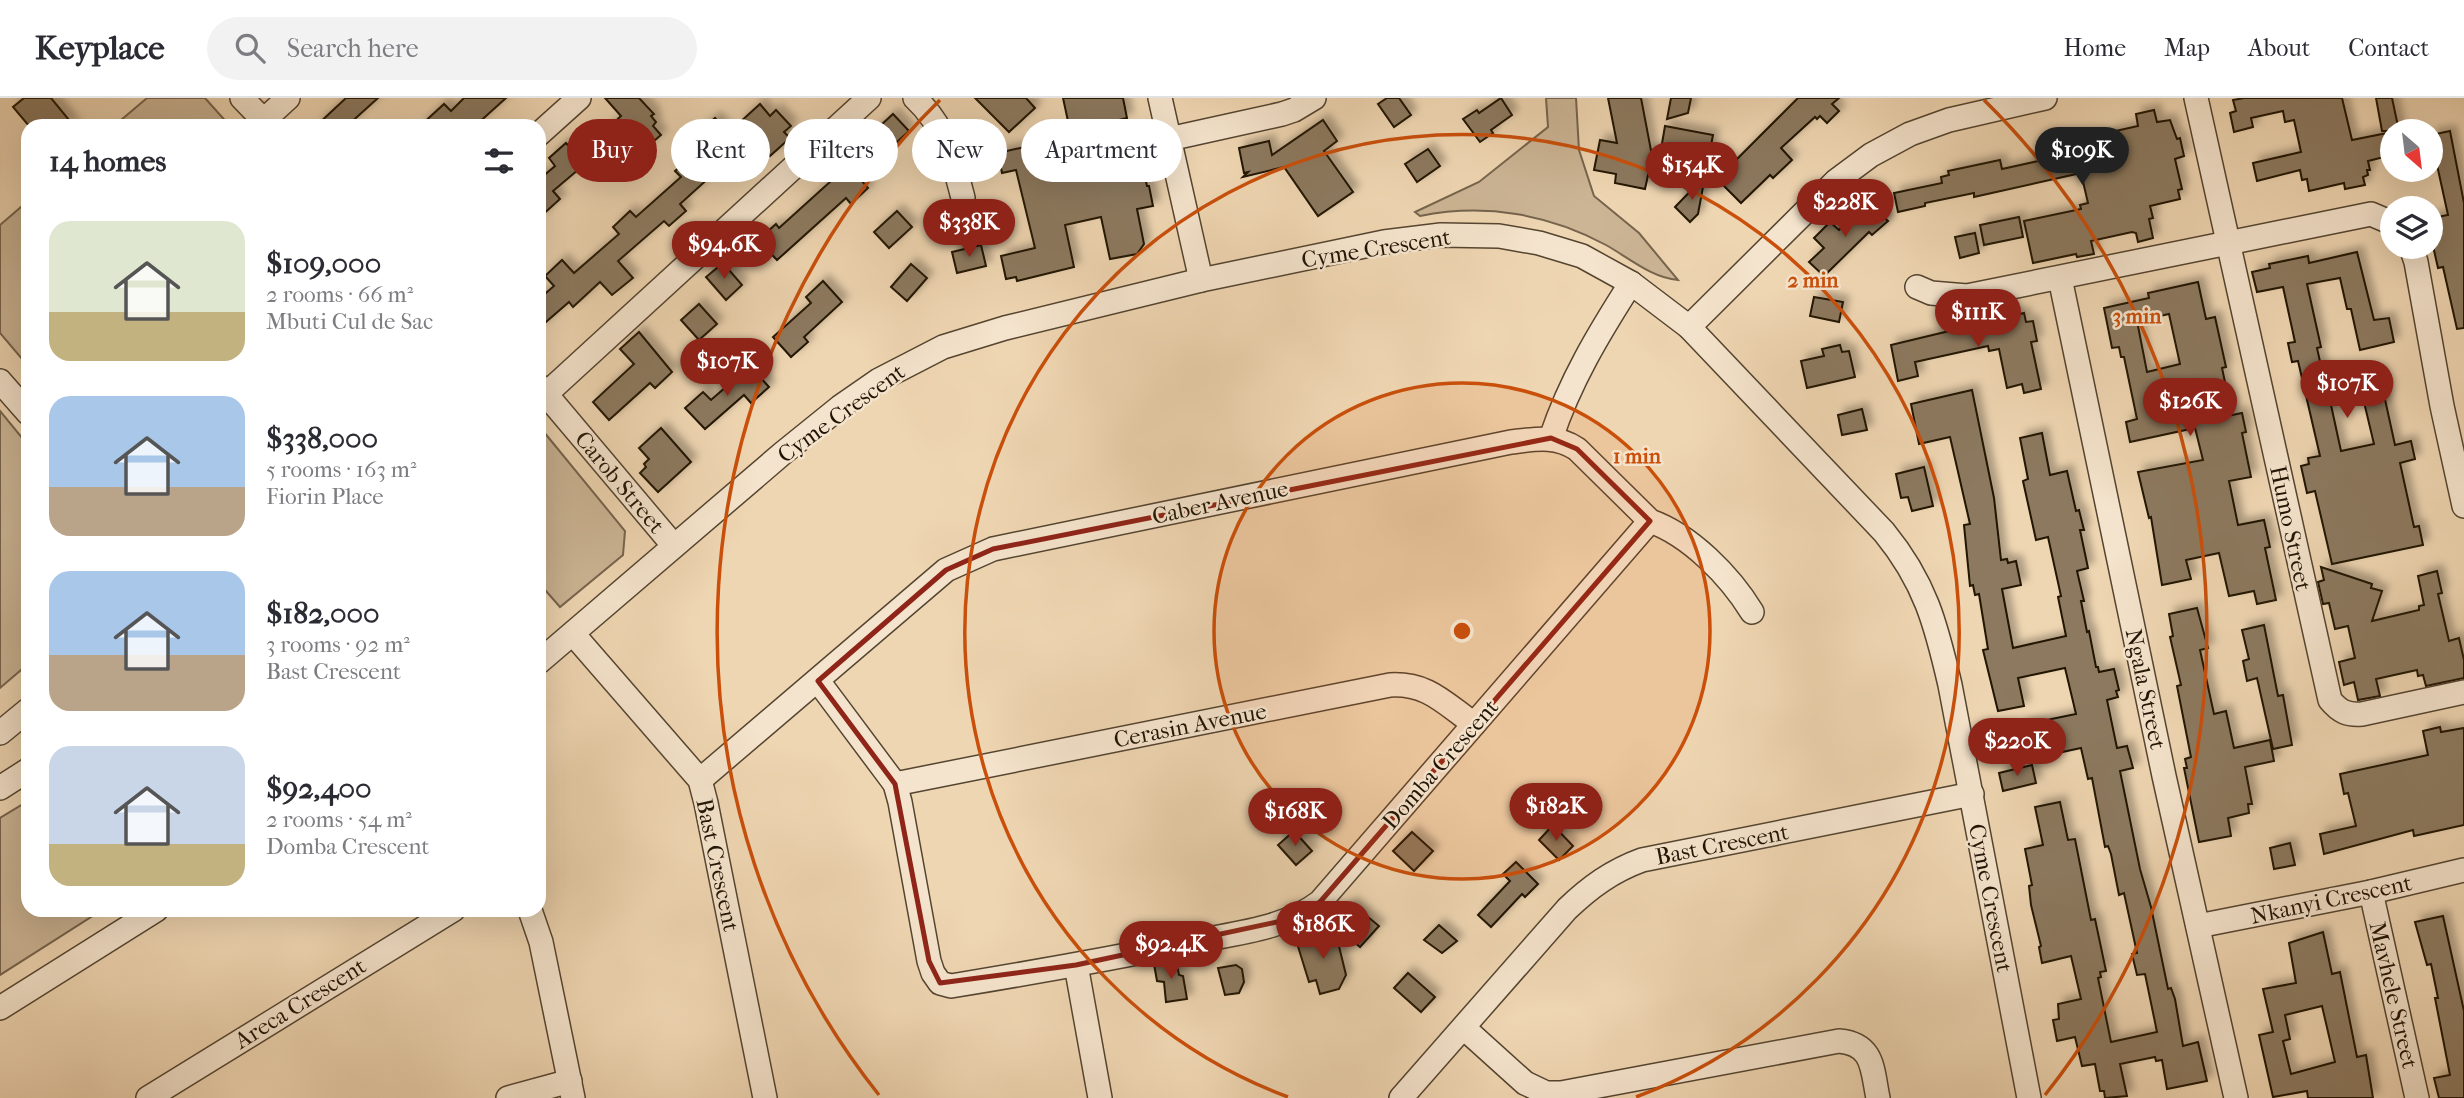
<!DOCTYPE html>
<html lang="en">
<head>
<meta charset="utf-8">
<style>
	body { margin:0; font-family:"IM FELL French Canon",serif; background:#f2f2f3; color:#2b2b33; height:100vh; display:flex; flex-direction:column; font-size:26px; white-space:nowrap }
	* { box-sizing:border-box; margin:0 }
	p { font-size:23px; color:#7c7c81 }
	.icon { flex:none; width:38px; height:38px; fill:none; stroke:currentColor; stroke-width:2; stroke-linecap:round; stroke-linejoin:round }
	.map { position:relative; flex:1; overflow:hidden }
	.details { position:absolute; left:21px; top:21px; width:525px; height:798px; display:flex; flex-direction:column; background:#fff; border-radius:21px; box-shadow:0 7px 28px #0002 }
	.details>* { flex:none }
	.guide { position:absolute; left:567px; top:21px; width:665px; height:63px; display:flex; gap:14px }
	.needle { width:46px; rotate:152deg }
	.tools { position:absolute; left:2380px; top:21px; display:grid; gap:14px }
	.tools a { display:grid; place-items:center; width:63px; height:63px; border-radius:50%; background:#fff; box-shadow:0 7px 28px #0002; font-size:35px }
	.price { position:absolute; translate:-50% -60px; padding:0 16px; border-radius:24px; background:#8f2418; color:#fff; font-size:23px; line-height:46px; filter:drop-shadow(0 2px 4px #0008) }
	.price::after { content:''; position:absolute; left:50%; top:42px; width:21px; height:16px; margin-left:-10px; background:inherit; clip-path:polygon(0 0,100% 0,50% 100%) }
	.price.on { background:#222; color:#fff }
	ul { padding:0; list-style:none }
	li { display:flex; align-items:center; gap:21px; height:175px; padding:0 28px }
	li span { display:grid; place-items:center; flex:none; width:196px; height:140px; border-radius:21px; color:#555 }
	li>.icon { margin-inline-start:auto }
	span .icon { width:84px; height:84px; fill:#fffc; stroke-width:1 }
	li b { font-size:30px }
	h2 { display:flex; justify-content:space-between; align-items:center; height:84px; padding:0 28px; font-size:30px }
	.tag { padding:0 24px; border-radius:32px; background:#fff; box-shadow:0 7px 28px #0002; font-size:24px; line-height:63px }
	.tag.on { background:#8f2418; color:#fff }
	header { display:flex; align-items:center; gap:42px; box-sizing:border-box; height:98px; padding:0 35px; background:#fff; border-bottom:2px solid #e1e1e2 }
	header strong { font-size:33px }
	nav { display:flex; gap:38px; margin-inline-start:auto; font-size:24px }
	.search { width:490px; height:63px; background:#f2f2f3; display:flex; align-items:center; gap:18px; box-sizing:border-box; padding:0 24px; border-radius:38px; color:#7c7c81; font-size:26px }
	.map>svg:first-child { display:block }
	.green { fill:#ccb595; stroke:#76644d; stroke-width:2 }
	.building { fill:#8c795f; stroke:#201405; stroke-width:2; fill-rule:evenodd; filter:url(#shadow) }
	.lines { fill:none; stroke-linecap:round; stroke-linejoin:round }
	.minor-casing { stroke:#544430; stroke-width:26 }
	.minor { stroke:#f5e4cd; stroke-width:23 }
	.marked { fill:none; stroke:#8f2418; stroke-width:5; stroke-linejoin:round }
	.ring { fill:none; stroke:#ca4f0b; stroke-width:3.5 }
	.labels { text-anchor:middle; stroke-width:5; stroke-linejoin:round; paint-order:stroke }
	.street-label { font-size:23px; fill:#201405; stroke:#f5e4cd }
	.centre { fill:#ca4f0b; stroke:#f5e4cd; stroke-width:3.5 }
	.ring-label { font-size:21px; text-anchor:middle; font-weight:bold; fill:#ca4f0b; stroke:#f5e4cd; stroke-width:5; stroke-linejoin:round; paint-order:stroke }
</style>
</head>
<body>
<header>
<strong>Keyplace</strong>
<div class="search"><svg class="icon" aria-label="search" viewBox="0 0 24 24"><circle cx="10" cy="10" r="6"/><path d="M15 15l6 6"/></svg>Search here</div>
<nav><a>Home</a><a>Map</a><a>About</a><a>Contact</a></nav>
</header>
<div class="map">
<svg width="2464" height="1000" viewBox="0 0 2464 1000">
	<defs>
		<filter id="shadow"><feDropShadow dx="6" dy="-6" stdDeviation="3.5" flood-color="#0004"/></filter>
	</defs>
	<rect width="100%" height="100%" fill="#efd6b2"/>
	<filter id="stains"><feTurbulence type="fractalNoise" baseFrequency=".00286" numOctaves="4"/><feColorMatrix values="0 0 0 0 .2 0 0 0 0 .09 0 0 0 0 .02 0 0 0 .5 -.17"/></filter>
	<radialGradient id="worn" r=".72"><stop offset=".6" stop-color="#630" stop-opacity="0"/><stop offset="1" stop-color="#630" stop-opacity=".3"/></radialGradient>
	<g class="green">
		<path d="M147,0H205L230,28H114Z"/>
		<path d="M1546,0H1576L1579,52L1594,98L1639,135L1678,182C1652,180 1629,160 1606,147C1549,116 1485,105 1420,118L1415,114L1479,84L1548,29Z"/>
		<path d="M28,103V268L0,235V127Z"/>
		<path d="M0,313L28,347V566L0,590Z"/>
		<path d="M539,328L625,433L623,457L560,509L539,485Z"/>
		<path d="M28,703V812H102L0,877V720Z"/>
	</g>
	<g class="building">
		<path d="M24,0H51L74,28H29L13,9Z"/>
		<path d="M346,0H378L347,28H316Z"/>
		<path d="M464,0H506L475,28H420L444,6L451,13Z"/>
		<path d="M605,0H639L654,16L651,18L656,24L653,28L661,37L648,48L641,40L611,67L592,45L621,18Z"/>
		<path d="M975,0H1026L1035,10L1009,34Z"/>
		<path d="M1063,0H1123L1127,20L1115,23L1125,74L1138,70L1140,80L1145,79L1147,88H1149L1153,108L1137,111L1144,146L1137,156L1110,161L1101,119L1065,127L1074,169L1017,183L1016,179L1006,181L1001,158L1035,150L1016,72L1002,75L998,55L1064,40L1074,51Z"/>
		<path d="M1387,0H1399L1411,17L1394,29L1378,6Z"/>
		<path d="M1501,0L1512,17L1491,32L1493,35L1480,44L1463,21L1477,12L1479,15Z"/>
		<path d="M1608,0H1641L1654,68H1650L1645,91L1615,85L1616,76L1594,72L1600,42L1617,45Z"/>
		<path d="M1671,0H1691L1688,15L1667,21Z"/>
		<path d="M1798,0H1839L1832,6L1839,13L1827,25L1820,18L1817,21L1815,19L1781,50L1792,62L1773,80L1770,77L1741,105L1717,81Z"/>
		<path d="M2244,0H2342L2352,42L2392,34V57L2368,63L2370,72H2367L2368,77L2363,79L2365,87L2345,91L2344,85L2309,93L2307,81L2302,82L2300,72L2257,83L2253,65L2301,54L2294,22L2285,24L2283,13L2251,20L2253,29L2234,34L2230,15L2236,13L2233,2Z"/>
		<path d="M2376,0H2392L2399,33H2382Z"/>
		<path d="M760,6L770,18L776,12L791,28L784,34L790,40L770,58L739,25Z"/>
		<path d="M2154,12L2157,24L2170,22L2177,41L2180,40L2184,58L2175,61L2182,91L2178,92L2180,101L2150,108L2153,120L2149,121L2153,140L2138,144L2136,135L2132,134L2091,143L2094,156L2077,159L2076,156L2033,165L2024,123L2081,111L2080,107L2088,105L2081,75L1974,99V95L1925,105V108L1898,114L1894,95L1942,85L1941,79L1949,77L1948,73L2000,62L2002,71L2070,56L2069,52L2076,50L2075,46L2112,38L2111,34L2138,28L2136,16Z"/>
		<path d="M893,16L909,33L885,55L869,38Z"/>
		<path d="M715,20L734,42L704,70L711,78L680,106L686,113L669,128L664,123L618,163L633,180L612,197L600,184L573,209L569,204L539,230V201L554,188L545,178L562,162L574,175L619,136L613,129L630,113L636,119L681,79L675,73L706,45L698,35Z"/>
		<path d="M1323,22L1337,43L1324,53L1353,94L1318,118L1284,69L1243,79L1248,74L1244,75L1239,50L1269,43L1272,57Z"/>
		<path d="M1665,28L1713,37L1705,78L1658,69Z"/>
		<path d="M2450,33L2464,105V230L2457,231L2443,169L2438,170L2431,139V120L2448,117L2437,67L2431,68V37Z"/>
		<path d="M566,45L585,66L553,93L560,101L539,120V78L541,80L555,68L549,60Z"/>
		<path d="M1428,51L1440,68L1417,84L1405,66Z"/>
		<path d="M840,58L868,90L851,106L846,100L777,162L758,142L776,126L779,130L831,83L822,74Z"/>
		<path d="M1705,78L1698,116L1690,124L1675,109Z"/>
		<path d="M1862,110L1868,116L1874,110L1888,123L1872,137L1869,134L1824,178L1809,164L1824,150L1814,140L1830,124L1839,132Z"/>
		<path d="M897,113L912,129L889,150L874,134Z"/>
		<path d="M2019,119L2023,139L1984,147L1980,127Z"/>
		<path d="M1975,135L1979,155L1960,160L1955,139Z"/>
		<path d="M981,147L986,168L957,175L952,154Z"/>
		<path d="M2357,154L2374,222L2389,220L2394,244L2360,252L2351,211H2347L2340,180L2307,186L2321,249L2317,250L2325,286L2379,274L2395,347L2411,343L2415,361L2400,365L2414,429L2419,428L2423,447L2332,466L2315,393L2307,395L2301,368L2309,366L2308,360L2320,358L2298,263L2292,264L2288,245L2295,244L2283,189L2257,194L2252,174L2270,170L2269,166L2308,158L2309,165ZM2363,300L2374,346L2341,353L2331,307Z"/>
		<path d="M723,165L742,187L726,202L706,179Z"/>
		<path d="M911,166L927,180L907,203L891,189Z"/>
		<path d="M823,183L842,204L804,239L808,244L791,259L773,239L811,205L806,199Z"/>
		<path d="M2198,184L2206,221L2215,219L2226,269L2222,270L2232,317L2242,315L2246,334L2242,335L2251,379L2229,383L2238,427L2264,422L2270,449L2265,450L2276,502L2257,506L2254,493L2229,498L2219,455L2186,462L2191,481L2162,487L2151,419L2149,420L2138,374L2203,362L2195,330L2130,344L2126,324L2137,321L2124,259H2121L2119,249L2112,250L2104,210L2149,200L2148,195ZM2169,216L2180,266L2147,274L2137,223Z"/>
		<path d="M1814,199L1843,204L1839,224L1810,218Z"/>
		<path d="M699,206L717,226L699,242L681,222Z"/>
		<path d="M2024,215L2026,224L2033,223L2037,243L2031,244L2041,291L2024,295L2022,286L2007,290L1999,251L1989,253L1988,248L1915,264L1918,278L1898,283L1891,247Z"/>
		<path d="M639,234L672,274L655,290L650,285L609,322L593,304L634,266L620,251Z"/>
		<path d="M1840,247L1842,254L1849,253L1855,279L1807,290L1801,263L1824,258L1822,251Z"/>
		<path d="M750,268L769,289L751,305L744,297L705,331L685,310L703,294L711,302Z"/>
		<path d="M1972,292L1994,400L2001,462L2007,461L2008,465L2016,463L2021,487L2002,491L2013,550L2066,538L2058,499L2061,498L2048,439L2036,442L2023,383L2028,381L2020,340L2042,335L2050,377L2067,373L2076,413L2079,412L2084,432H2080L2088,470L2077,473L2084,503H2081L2087,534L2089,533L2096,569H2098L2099,574L2114,571L2119,592L2116,593L2118,599L2107,602L2117,650L2127,648L2133,670L2120,673L2140,771L2151,809L2168,891L2171,890L2175,901L2183,948L2198,944L2207,983L2167,991L2162,962L2156,963L2155,959L2120,966L2127,998L2105,1000L2104,993H2100L2095,966L2082,968L2075,939L2057,943L2053,922L2059,921L2058,906L2081,901L2071,858L2042,865L2039,849L2041,848L2031,807L2029,788L2032,787L2025,751L2043,747L2035,709L2060,704L2068,742L2075,741L2091,822L2095,821L2106,873L2100,874L2101,879L2098,880L2111,944L2157,934L2145,876L2137,877L2132,856L2137,855L2124,795L2119,797L2111,756L2108,748L2105,749L2092,680L2088,681L2081,650L2030,661L2022,627L2076,616L2065,570L2018,580L2024,608L1998,613L1983,552L1988,551L1979,496L1975,497L1973,487L1970,488L1964,427L1970,426L1950,339L1919,346L1911,306Z"/>
		<path d="M1862,311L1867,332L1842,337L1838,317Z"/>
		<path d="M661,330L691,364L658,394L640,375L646,369L644,366L649,361L639,350Z"/>
		<path d="M1924,369L1933,408L1912,413L1908,399L1901,400L1896,376Z"/>
		<path d="M2321,469L2372,486L2371,490L2382,493L2372,523L2419,512V508L2424,507L2418,478L2437,473L2442,495L2438,496L2449,543L2459,540L2464,562V580L2426,588L2423,577L2418,578L2417,572L2376,581L2380,598L2358,602L2354,584L2344,587L2339,564L2355,560L2348,528L2335,531L2329,505L2323,506L2318,484L2324,482Z"/>
		<path d="M2197,510L2208,550L2200,552L2214,616L2226,613L2234,650L2270,642L2274,663L2245,669L2252,706H2248L2249,715L2228,720L2231,738L2199,744L2184,670H2187L2185,661L2191,659L2177,588L2181,587L2170,539L2173,538L2169,516Z"/>
		<path d="M2264,527L2278,598L2283,597L2292,647L2273,651L2257,580L2247,583L2243,563L2249,561L2242,532Z"/>
		<path d="M2440,629L2441,634L2464,630V727L2414,738L2413,732L2324,756L2320,736L2356,728L2348,695L2344,696L2340,676L2428,657L2423,633Z"/>
		<path d="M2032,667L2036,685L2003,693L1999,675Z"/>
		<path d="M1553,727L1573,748L1559,762L1539,742Z"/>
		<path d="M1294,733L1312,753L1296,767L1278,747Z"/>
		<path d="M1412,734L1433,753L1414,773L1393,753Z"/>
		<path d="M2290,745L2295,767L2274,771L2270,750Z"/>
		<path d="M1516,764L1538,786L1525,799L1522,796L1491,829L1478,817L1510,783L1503,776Z"/>
		<path d="M1351,805L1379,828L1360,849L1333,826Z"/>
		<path d="M2443,818L2464,913V1000H2439L2434,980L2450,977L2435,900H2438L2431,866L2427,867L2415,824Z"/>
		<path d="M1439,827L1457,843L1442,855L1424,842Z"/>
		<path d="M1335,832L1346,877L1339,891L1320,896L1316,882L1309,884L1296,842Z"/>
		<path d="M2323,834L2332,876L2340,874L2357,959L2366,957L2373,1000H2308L2307,993L2273,999L2259,937L2273,934L2263,891L2296,885L2289,845ZM2322,908L2335,964L2291,976L2283,943L2290,941L2285,917Z"/>
		<path d="M1176,862L1179,877L1183,878L1187,901L1166,904L1164,884L1157,883L1154,866Z"/>
		<path d="M1236,867L1242,871L1244,884L1239,895L1225,897L1218,870Z"/>
		<path d="M1408,875L1435,899L1421,914L1394,890Z"/>
	</g>
	<g class="lines">
		<g class="minor-casing">
			<g id="minor">
				<path d="M242,0L269,28"/>
				<path d="M915,0C945,28 953,61 963,100"/>
				<path d="M1160,0L1201,182"/>
				<path d="M2196,0L2330,602C2340,614 2347,617 2362,616L2464,594"/>
				<path d="M264,22L288,0"/>
				<path d="M539,36L579,0"/>
				<path d="M1169,41L1282,16L1294,12L1314,0"/>
				<path d="M2411,149L2416,164L2442,308L2464,408"/>
				<path d="M2060,180L2164,678L2236,1000"/>
				<path d="M1917,189L1931,195L1967,198L2371,116L2392,125"/>
				<path d="M1689,229L1836,83L1871,57L1910,36L1949,22L2045,0"/>
				<path d="M0,283L28,315"/>
				<path d="M539,288L674,448"/>
				<path d="M546,296L869,0"/>
				<path d="M1551,340C1570,283 1599,235 1631,185"/>
				<path d="M574,537L700,682L706,705L765,1000"/>
				<path d="M539,564L783,355L840,309L879,282L943,249L1005,230L1201,182L1384,144L1441,137L1499,138L1539,145L1582,158L1631,185L1689,229L1884,434C1925,484 1936,526 1950,587L2029,1000"/>
				<path d="M818,583L895,686L900,704L929,863L933,875L940,885L951,888C1030,875 1109,861 1188,845C1233,835 1283,832 1320,804L1650,423"/>
				<path d="M0,635L28,612"/>
				<path d="M700,682L946,472L993,451L1511,344C1536,341 1556,337 1577,351L1650,423C1690,437 1730,478 1752,514"/>
				<path d="M895,686L1390,587C1428,585 1444,605 1474,626"/>
				<path d="M0,690L28,672"/>
				<path d="M2371,794L2417,1000"/>
				<path d="M530,812L541,844L573,1000"/>
				<path d="M2198,828L2371,794L2464,772"/>
				<path d="M1076,867L1100,1000"/>
				<path d="M0,910L156,812"/>
				<path d="M1464,930L1525,985L1546,995H1561L1839,943C1874,946 1872,971 1878,1000"/>
				<path d="M148,1000L453,812"/>
				<path d="M508,1000L570,983"/>
				<path d="M1401,1000L1567,811C1590,789 1612,773 1642,762L1972,696"/>
			</g>
		</g>
		<use href="#minor" class="minor"/>
	</g>
	<path class="marked" d="M1551,340L1577,351L1650,423L1320,804L1291,821L1076,867L940,885L929,863L895,686L818,583L946,472L993,451Z"/>
	<circle cx="1462" cy="533" r="248" fill="#ca4f0b" fill-opacity=".12"/>
	<g class="ring">
		<circle cx="1462" cy="533" r="248"/>
		<path d="M1288 999A497 497 0 1 1 1636 999"/>
		<path d="M879 997A745 745 0 0 1 940 2M1984 2A745 745 0 0 1 2045 997"/>
	</g>
	<g class="labels">
		<g class="street-label">
			<text transform="translate(1376 150) rotate(-9)" y="8">Cyme Crescent</text>
			<text transform="translate(841 315) rotate(-36)" y="8">Cyme Crescent</text>
			<text transform="translate(620 384) rotate(50)" y="8">Carob Street</text>
			<text transform="translate(1220 404) rotate(-12)" y="8">Caber Avenue</text>
			<text transform="translate(2291 430) rotate(78)" y="8">Humo Street</text>
			<text transform="translate(2146 591) rotate(78)" y="8">Ngala Street</text>
			<text transform="translate(1190 627) rotate(-11)" y="8">Cerasin Avenue</text>
			<text transform="translate(1440 666) rotate(-49)" y="8">Domba Crescent</text>
			<text transform="translate(1722 746) rotate(-11)" y="8">Bast Crescent</text>
			<text transform="translate(718 767) rotate(78)" y="8">Bast Crescent</text>
			<text transform="translate(1991 800) rotate(79)" y="8">Cyme Crescent</text>
			<text transform="translate(2331 801) rotate(-12)" y="8">Nkanyi Crescent</text>
			<text transform="translate(2394 897) rotate(77)" y="8">Mavhele Street</text>
			<text transform="translate(300 905) rotate(-32)" y="8">Areca Crescent</text>
		</g>
	</g>
	<circle cx="1462" cy="533" r="10" class="centre"/>
	<g class="ring-label">
		<text x="1813" y="189">2 min</text>
		<text x="2137" y="225">3 min</text>
		<text x="1637" y="365">1 min</text>
	</g>
	<rect width="100%" height="100%" filter="url(#stains)"/>
	<rect width="100%" height="100%" fill="url(#worn)"/>
</svg>
<div class="tools">
<a><svg class="needle" viewBox="-14 -14 28 28"><path d="M0-13l5 13h-10z" fill="#e53935"/><path d="M0 13l5-13h-10z" fill="#7c7c81"/></svg></a>
<a><svg class="icon" aria-label="layers" viewBox="0 0 24 24"><path d="M12 4l9 5-9 5-9-5zM3 14l9 5 9-5"/></svg></a>
</div>
<b class="price on" style="left:2082px;top:89px">$109K</b>
<b class="price" style="left:1692px;top:104px">$154K</b>
<b class="price" style="left:1845px;top:141px">$228K</b>
<b class="price" style="left:969px;top:161px">$338K</b>
<b class="price" style="left:724px;top:183px">$94.6K</b>
<b class="price" style="left:1978px;top:251px">$111K</b>
<b class="price" style="left:727px;top:300px">$107K</b>
<b class="price" style="left:2347px;top:322px">$107K</b>
<b class="price" style="left:2190px;top:340px">$126K</b>
<b class="price" style="left:2017px;top:680px">$220K</b>
<b class="price" style="left:1556px;top:745px">$182K</b>
<b class="price" style="left:1295px;top:750px">$168K</b>
<b class="price" style="left:1323px;top:863px">$186K</b>
<b class="price" style="left:1171px;top:883px">$92.4K</b>
<div class="guide">
<a class="tag on">Buy</a>
<a class="tag">Rent</a>
<a class="tag">Filters</a>
<a class="tag">New</a>
<a class="tag">Apartment</a>
</div>
<section class="details">
<h2>14 homes<svg class="icon" aria-label="filters" viewBox="0 0 24 24"><path d="M4 7h16M4 17h16"/><circle cx="9" cy="7" r="2"/><circle cx="15" cy="17" r="2"/></svg></h2>
<ul>
<li><span style="background:linear-gradient(#dfe7d0 65%,#c2b280 0)"><svg class="icon" aria-label="home" viewBox="0 0 24 24"><path d="M3 11l9-7 9 7M6 9v11h12V9"/></svg></span><div><b>$109,000</b><p>2 rooms · 66 m²</p><p>Mbuti Cul de Sac</p></div></li>
<li><span style="background:linear-gradient(#a9c7e8 65%,#b9a48a 0)"><svg class="icon" aria-label="home" viewBox="0 0 24 24"><path d="M3 11l9-7 9 7M6 9v11h12V9"/></svg></span><div><b>$338,000</b><p>5 rooms · 163 m²</p><p>Fiorin Place</p></div></li>
<li><span style="background:linear-gradient(#a9c7e8 60%,#b9a48a 0)"><svg class="icon" aria-label="home" viewBox="0 0 24 24"><path d="M3 11l9-7 9 7M6 9v11h12V9"/></svg></span><div><b>$182,000</b><p>3 rooms · 92 m²</p><p>Bast Crescent</p></div></li>
<li><span style="background:linear-gradient(#c9d6e8 70%,#c2b280 0)"><svg class="icon" aria-label="home" viewBox="0 0 24 24"><path d="M3 11l9-7 9 7M6 9v11h12V9"/></svg></span><div><b>$92,400</b><p>2 rooms · 54 m²</p><p>Domba Crescent</p></div></li>
</ul>
</section>
</div>
</body>
</html>
